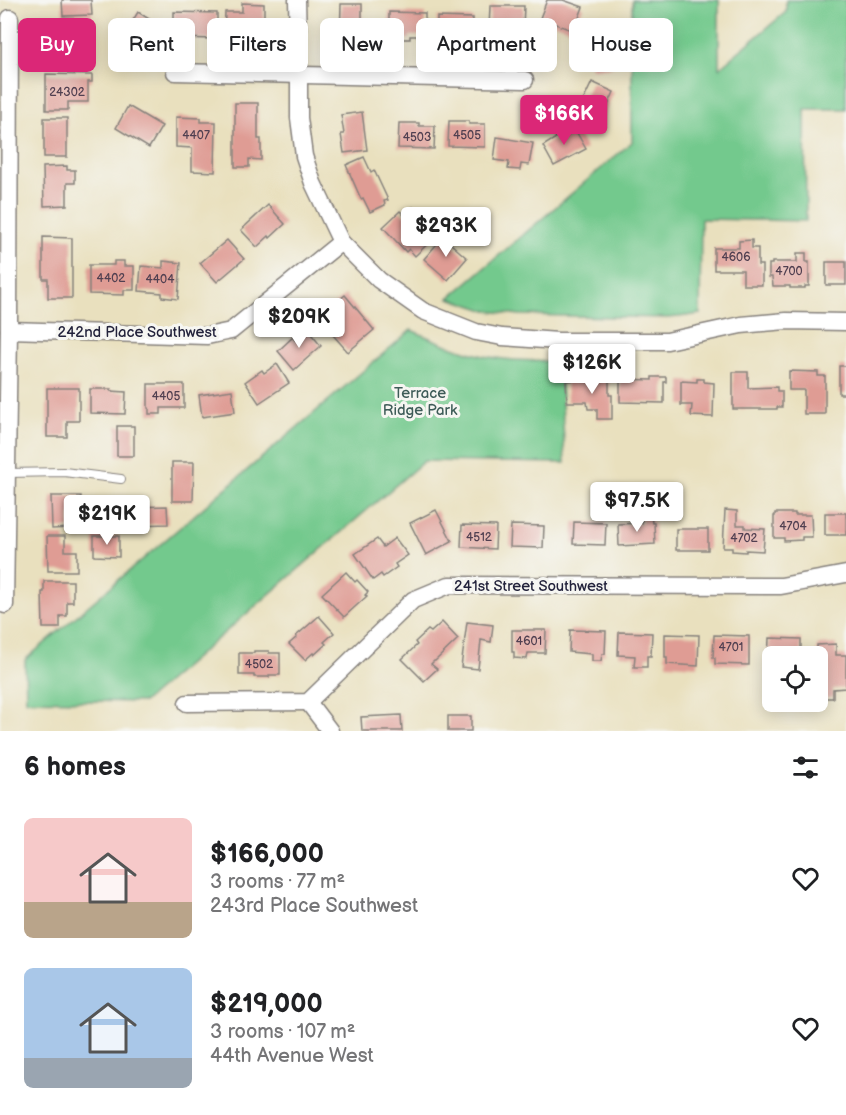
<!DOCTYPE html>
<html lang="en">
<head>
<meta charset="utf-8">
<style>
	body { margin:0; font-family:"Balsamiq Sans",sans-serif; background:#f2f2f2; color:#202124; height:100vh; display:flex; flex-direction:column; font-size:22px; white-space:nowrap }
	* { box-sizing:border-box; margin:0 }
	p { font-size:20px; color:#757577 }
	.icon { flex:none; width:33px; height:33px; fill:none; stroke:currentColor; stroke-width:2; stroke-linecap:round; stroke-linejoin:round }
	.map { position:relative; height:731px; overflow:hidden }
	.side { display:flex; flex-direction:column; background:#fff; flex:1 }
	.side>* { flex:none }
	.top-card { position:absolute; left:18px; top:18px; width:810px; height:54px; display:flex; gap:12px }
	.tools { position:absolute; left:762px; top:646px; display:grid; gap:12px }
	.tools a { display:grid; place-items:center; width:66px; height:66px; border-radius:9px; background:#fff; box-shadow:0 3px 15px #0003; font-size:30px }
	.price { position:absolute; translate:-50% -51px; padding:0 14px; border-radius:6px; background:#fff; color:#222; font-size:20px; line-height:39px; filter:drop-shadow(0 2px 3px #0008) }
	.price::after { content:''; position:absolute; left:50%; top:36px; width:18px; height:14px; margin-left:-9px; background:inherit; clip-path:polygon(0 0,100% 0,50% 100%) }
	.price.selected { background:#db2777; color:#fff }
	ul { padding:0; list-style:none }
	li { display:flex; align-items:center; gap:18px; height:150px; padding:0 24px }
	li span { display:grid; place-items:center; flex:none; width:168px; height:120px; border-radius:9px; color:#555 }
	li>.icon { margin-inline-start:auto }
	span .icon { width:72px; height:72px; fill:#fffc; stroke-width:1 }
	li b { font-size:26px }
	h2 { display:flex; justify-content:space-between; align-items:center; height:72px; padding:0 24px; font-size:26px }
	.pill { padding:0 21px; border-radius:9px; background:#fff; box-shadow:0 3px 15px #0003; font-size:21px; line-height:54px }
	.pill.selected { background:#db2777; color:#fff }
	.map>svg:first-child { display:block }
	.green { fill:#73c98d; stroke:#4a7664; stroke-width:1.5 }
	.building { fill:#df9c94 }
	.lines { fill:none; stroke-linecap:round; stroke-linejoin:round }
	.lane-casing { stroke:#86817c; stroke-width:10 }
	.street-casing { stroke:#86817c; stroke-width:19 }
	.lane { stroke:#fff; stroke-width:8 }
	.street { stroke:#fff; stroke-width:16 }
	.labels { text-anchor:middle; stroke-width:6; stroke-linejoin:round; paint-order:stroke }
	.number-label { font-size:12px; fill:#514051 }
	.street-label { font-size:15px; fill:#22223b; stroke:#f6f6f2 }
	.park-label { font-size:15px; fill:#3e5c58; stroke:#f6f6f2 }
</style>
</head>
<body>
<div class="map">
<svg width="846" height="731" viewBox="0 0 846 731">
	<rect width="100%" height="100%" fill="#f6f6f2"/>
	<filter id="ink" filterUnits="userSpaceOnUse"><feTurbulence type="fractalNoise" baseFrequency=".0167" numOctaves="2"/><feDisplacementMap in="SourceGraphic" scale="12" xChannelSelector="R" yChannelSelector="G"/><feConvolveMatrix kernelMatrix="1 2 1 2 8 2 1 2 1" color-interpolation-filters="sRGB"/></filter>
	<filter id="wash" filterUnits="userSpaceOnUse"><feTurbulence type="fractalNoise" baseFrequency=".008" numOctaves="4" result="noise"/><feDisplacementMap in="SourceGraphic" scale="24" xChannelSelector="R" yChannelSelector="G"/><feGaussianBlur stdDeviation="1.35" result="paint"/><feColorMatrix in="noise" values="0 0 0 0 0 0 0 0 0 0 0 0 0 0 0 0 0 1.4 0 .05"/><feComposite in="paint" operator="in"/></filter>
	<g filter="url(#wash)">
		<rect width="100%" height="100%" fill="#e9e0be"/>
		<g class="green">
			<path d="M632,0H719V68L786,12V0H846V109H805L806,221L701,219L700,314L679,317L667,318L520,315L488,311L449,298L632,142Z"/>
			<path d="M411,330C441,343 471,356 504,359C523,361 542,361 560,361L565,463L424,461L144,702L26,700L25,660Z"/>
		</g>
		<g id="blocks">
			<g class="building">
				<path d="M62,0H91L92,15L63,16Z"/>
				<path d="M547,0H563L583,7L574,31L540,18Z"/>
				<path d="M242,3L264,4V39H249V43H224L225,12H242Z"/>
				<path d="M341,4H362V40H340Z"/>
				<path d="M490,6H524L523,29H489Z"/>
				<path d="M138,12L160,26L149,43L147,42L138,55L119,43Z"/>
				<path d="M174,12L217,13V39L174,38Z"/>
				<path d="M389,12L425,13V36H410V39H389Z"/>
				<path d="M437,17L473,18L472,41L437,40Z"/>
				<rect x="51" y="28" width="23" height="35"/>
				<path d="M610,31L613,67L591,69L589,53L586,54L584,34Z"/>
				<path d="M46,74L92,75V82H88V102H68V110H46Z"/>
				<path d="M592,82L614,92L599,125L577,114Z"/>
				<path d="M235,103H258V139H261V160L249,159V167H235Z"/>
				<path d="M128,106L162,126L149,148L116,128Z"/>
				<path d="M362,112L367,150L344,153L341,134H344L341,115Z"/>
				<path d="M176,117L201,118V122H216L215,172L192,171V148L176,147Z"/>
				<rect x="44" y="118" width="23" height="39"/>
				<path d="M449,121H469V124H485V147L448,146Z"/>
				<path d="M399,123H419V126H435L434,149L398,148Z"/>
				<path d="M573,126L586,149L554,166L543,146L556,138L555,136Z"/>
				<path d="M497,137L533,143L529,165L521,164L520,170L508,169L509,162L494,160Z"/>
				<path d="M364,157L371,172L374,170L388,200L384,201L385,205L370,212L363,198L361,199L346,165Z"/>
				<path d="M67,166V170H75V183H67V205L44,206L43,167Z"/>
				<path d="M268,205L285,224L270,238L269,236L257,247L241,230Z"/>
				<path d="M413,207L430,225L432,223L440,232L415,256L409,249L406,252L383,227L400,211L404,215Z"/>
				<path d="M43,237L72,238V298H48V279H43Z"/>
				<path d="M443,237L467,258L448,280L424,259Z"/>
				<path d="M227,240L244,259L217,282L200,263Z"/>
				<path d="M752,240V248H758V265H762V285H743V270H714V248H739V241Z"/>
				<path d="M797,253H806V262H809V286H805V288H790V286H773L772,277H769V264H772V262H797Z"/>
				<path d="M114,261H124V266H134V290H124V295L89,294V265H114Z"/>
				<path d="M163,261L181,263L178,299L162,297V293L139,291L141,266L163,268Z"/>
				<rect x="826" y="262" width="20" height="23"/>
				<path d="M345,295L374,330L348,352L326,327L336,319L328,309Z"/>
				<path d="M307,329L321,346L294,370L278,351L293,337L295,340Z"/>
				<path d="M277,364L289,383L259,403L245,382L262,370L264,373Z"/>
				<rect x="839" y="366" width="7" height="28"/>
				<path d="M789,371L818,372V376H825V414H804V390H789Z"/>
				<path d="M733,372H748V388L777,387V391H782V407H777V409H733Z"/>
				<path d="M652,377H666V382H664V403L620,402V379L652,380Z"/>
				<path d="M581,378L609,379V395H612V419H597V409H588L587,402H567L566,381L581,380Z"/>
				<path d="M697,379H704V382L714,383L713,417L691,416L692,405H681V381L697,382Z"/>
				<path d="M148,384H184V408H161V414H149V408H148Z"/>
				<path d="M47,388H79V421H67V437H47Z"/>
				<path d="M90,389H111V391L126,392L125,414L90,413Z"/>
				<path d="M232,390L235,412L202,417L199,395Z"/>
				<rect x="117" y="426" width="17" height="30"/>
				<path d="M172,462H194L193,501H172Z"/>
				<path d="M51,496H81V515H70V528L52,529Z"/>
				<path d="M120,501H134V507L167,506L168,524L135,525V531L120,532Z"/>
				<path d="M436,510L452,541L426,555L410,523Z"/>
				<path d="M725,510L737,511V525H745V528L765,529L763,551L746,550V552L732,551V548H723Z"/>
				<path d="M775,513H795V515H811L812,537H802V540L784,541V538H774V516H775Z"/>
				<rect x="825" y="513" width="21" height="22"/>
				<path d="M641,515H651L652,523H654L655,544L619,546L618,524L642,523Z"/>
				<path d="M574,522L606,523L605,545L573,544Z"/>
				<path d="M462,525L496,526L495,549L461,547Z"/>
				<path d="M511,525L544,526L543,548L510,547Z"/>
				<rect x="676" y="529" width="32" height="21"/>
				<path d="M47,536H65V551H77V571H48Z"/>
				<path d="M94,536H119V557L94,556Z"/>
				<path d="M395,538L408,555L395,564L397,567L383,577L381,574L373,580L355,554L377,539L383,547Z"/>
				<path d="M346,572L355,582L357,580L368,592L365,595L367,596L344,617L322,594Z"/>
				<path d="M44,581H73V602H67V616H60V628H43L42,592H44Z"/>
				<path d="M319,616L334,633L324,642L326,644L314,655L313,653L305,660L289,644L297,637L296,636Z"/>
				<path d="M442,622L458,639L435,661H434L431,664L437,669L424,681L402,659L417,645L415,642L428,630L431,632Z"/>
				<path d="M467,622L493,625L491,642L481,640L478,669L461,667Z"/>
				<path d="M512,630H546L545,653H528L527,659L514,658V652H512Z"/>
				<path d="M570,630L606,631L605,654H602L601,661H592V654L569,652Z"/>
				<path d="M619,632L652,633L651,656H647V667H634L635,656L618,655Z"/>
				<path d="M665,634L699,635L698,666L667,664V657H665Z"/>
				<path d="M714,635L749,636V665L715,664V658H713Z"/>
				<path d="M769,638L801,639V657H772V661H768Z"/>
				<path d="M836,644V655H846V688L833,689V698H818L817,645Z"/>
				<path d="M254,651H269V653H280V675H269V677H254V675H239V653H254Z"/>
				<path d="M401,715L402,731H362L361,717Z"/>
				<rect x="448" y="716" width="23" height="15"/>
			</g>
		</g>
	</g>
	<g filter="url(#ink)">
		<use href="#blocks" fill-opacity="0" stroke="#86817c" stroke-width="1.5"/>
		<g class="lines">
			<g class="lane-casing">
				<path id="lane" d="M7,473L64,472L121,479"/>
			</g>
			<g class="street-casing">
				<g id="street">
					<path d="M297,0L299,76V118L304,156L313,183L341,242L379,280L423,311L476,332L502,337L558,341H667L741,325L786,321L846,322"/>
					<path d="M175,72L525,80"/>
					<path d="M9,330L207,336L231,331L341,242"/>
					<path d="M5,605L9,330L10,18"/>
					<path d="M308,702L330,731"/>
					<path d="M187,703L308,702L413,600L449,585L781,586L846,574"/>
				</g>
			</g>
			<use href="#lane" class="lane"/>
			<use href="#street" class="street"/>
		</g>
	</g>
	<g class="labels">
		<g class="number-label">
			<text x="67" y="96">24302</text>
			<text x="196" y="139">4407</text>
			<text x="467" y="139">4505</text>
			<text x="417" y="141">4503</text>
			<text x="736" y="261">4606</text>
			<text x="789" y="275">4700</text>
			<text x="111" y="282">4402</text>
			<text x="160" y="283">4404</text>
			<text x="166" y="400">4405</text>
			<text x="793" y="530">4704</text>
			<text x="479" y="541">4512</text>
			<text x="744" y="542">4702</text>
			<text x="529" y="645">4601</text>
			<text x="731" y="651">4701</text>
			<text x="259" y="668">4502</text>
		</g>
		<g class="street-label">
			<text x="137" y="337">242nd Place Southwest</text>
			<text x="531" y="591">241st Street Southwest</text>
		</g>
		<g class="park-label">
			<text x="420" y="398">Terrace<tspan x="420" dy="17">Ridge Park</tspan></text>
		</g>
	</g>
</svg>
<div class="tools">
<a><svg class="icon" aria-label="locate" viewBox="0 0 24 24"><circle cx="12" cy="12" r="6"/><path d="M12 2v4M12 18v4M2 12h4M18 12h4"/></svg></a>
</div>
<b class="price selected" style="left:564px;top:146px">$166K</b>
<b class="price" style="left:446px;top:258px">$293K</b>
<b class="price" style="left:299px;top:349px">$209K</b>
<b class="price" style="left:592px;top:395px">$126K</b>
<b class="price" style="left:637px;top:533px">$97.5K</b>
<b class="price" style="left:107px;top:546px">$219K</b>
<div class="top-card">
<a class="pill selected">Buy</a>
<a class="pill">Rent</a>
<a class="pill">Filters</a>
<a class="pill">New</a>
<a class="pill">Apartment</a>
<a class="pill">House</a>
</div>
</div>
<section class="side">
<h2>6 homes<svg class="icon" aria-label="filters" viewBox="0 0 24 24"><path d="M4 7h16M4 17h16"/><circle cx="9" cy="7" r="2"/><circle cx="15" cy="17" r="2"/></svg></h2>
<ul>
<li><span style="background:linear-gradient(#f6c9c9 70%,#b9a48a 0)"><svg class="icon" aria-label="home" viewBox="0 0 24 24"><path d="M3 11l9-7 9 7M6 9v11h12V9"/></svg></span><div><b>$166,000</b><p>3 rooms · 77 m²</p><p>243rd Place Southwest</p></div><svg class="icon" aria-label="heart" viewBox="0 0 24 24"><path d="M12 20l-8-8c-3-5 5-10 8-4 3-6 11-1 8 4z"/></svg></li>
<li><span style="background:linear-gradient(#a9c7e8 75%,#9aa5b1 0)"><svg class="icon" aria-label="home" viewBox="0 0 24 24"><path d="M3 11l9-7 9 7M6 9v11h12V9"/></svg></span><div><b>$219,000</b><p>3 rooms · 107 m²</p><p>44th Avenue West</p></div><svg class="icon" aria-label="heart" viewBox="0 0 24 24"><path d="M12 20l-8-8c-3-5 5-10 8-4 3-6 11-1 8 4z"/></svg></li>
</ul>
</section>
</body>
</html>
